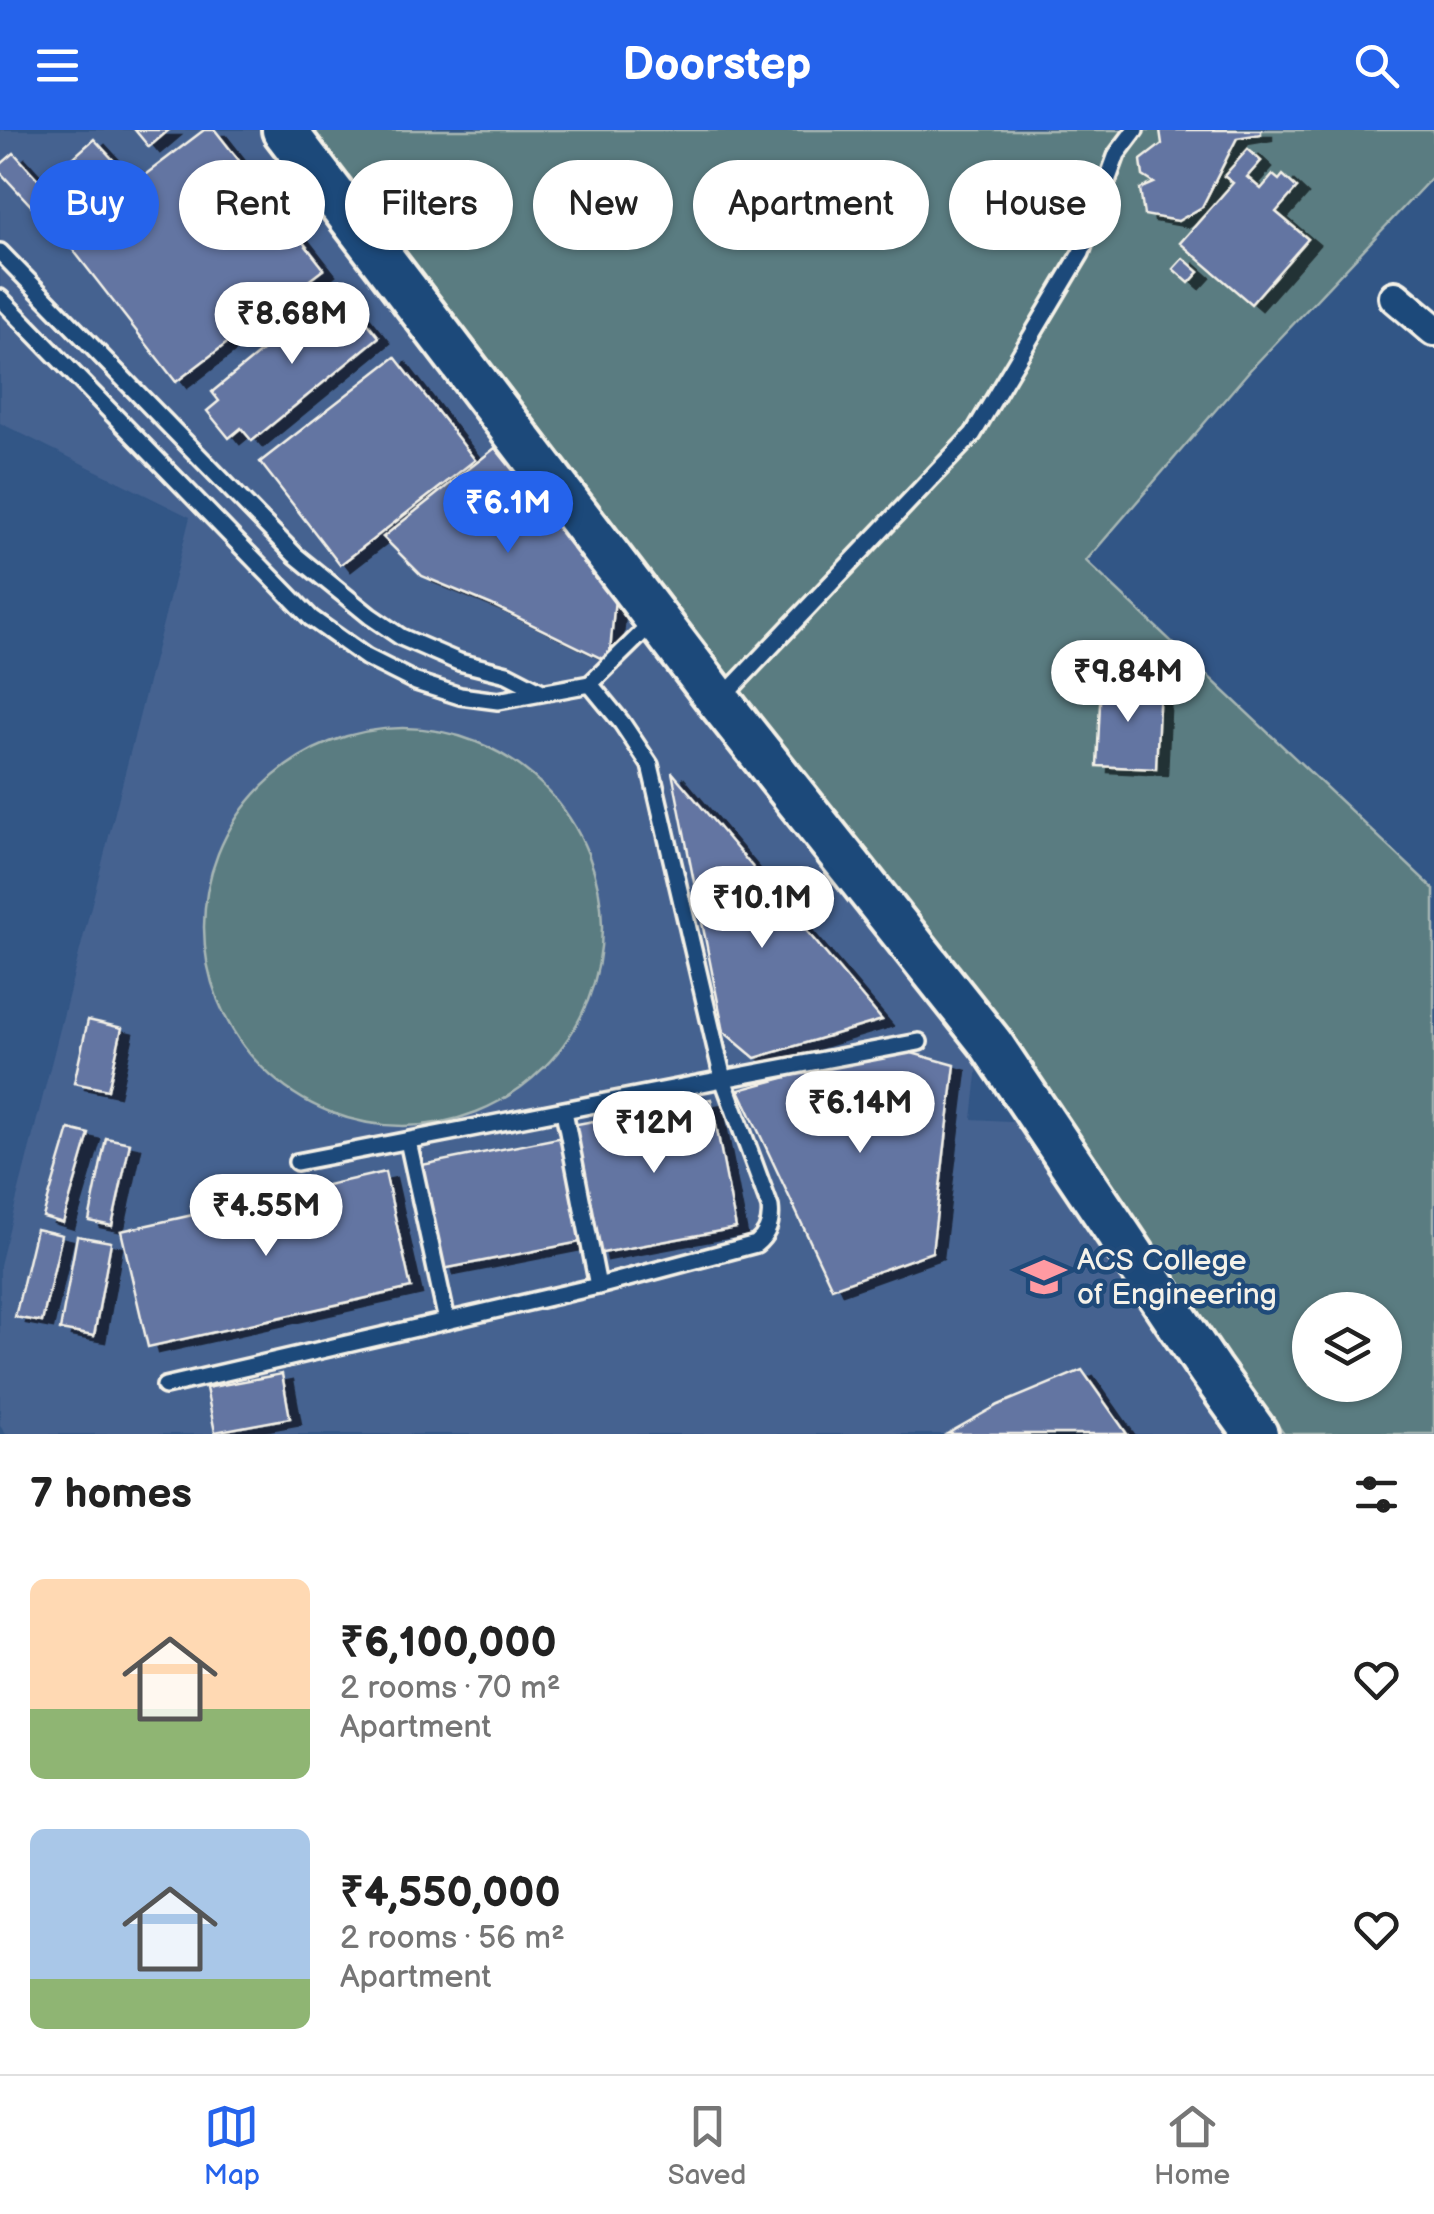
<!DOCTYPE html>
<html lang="en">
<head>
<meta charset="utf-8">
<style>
	body { margin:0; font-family:"Balsamiq Sans",sans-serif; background:#f2f2f2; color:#222; height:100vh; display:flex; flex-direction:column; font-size:38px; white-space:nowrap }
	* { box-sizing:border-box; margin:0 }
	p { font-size:32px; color:#767676 }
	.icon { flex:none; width:55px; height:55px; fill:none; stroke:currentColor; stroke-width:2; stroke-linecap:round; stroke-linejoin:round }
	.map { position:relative; height:1304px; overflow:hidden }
	.details { display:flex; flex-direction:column; background:#fff; flex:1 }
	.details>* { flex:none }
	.banner { position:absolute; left:30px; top:30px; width:1375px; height:90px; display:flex; gap:20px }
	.tools { position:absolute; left:1292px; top:1162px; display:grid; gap:20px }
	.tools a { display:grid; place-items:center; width:110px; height:110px; border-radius:50%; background:#fff; box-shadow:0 2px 8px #0004; font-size:50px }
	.price { position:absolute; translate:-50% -85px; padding:0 22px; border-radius:35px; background:#fff; color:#222; font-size:32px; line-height:65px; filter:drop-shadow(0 2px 5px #0008) }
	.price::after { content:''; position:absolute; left:50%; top:60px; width:30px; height:22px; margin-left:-15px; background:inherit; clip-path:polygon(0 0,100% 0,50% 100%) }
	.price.selected { background:#2563eb; color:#fff }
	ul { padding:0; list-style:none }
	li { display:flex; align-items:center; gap:30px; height:250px; padding:0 30px }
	li span { display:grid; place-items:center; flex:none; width:280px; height:200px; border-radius:15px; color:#555 }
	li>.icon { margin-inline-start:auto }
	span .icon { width:120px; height:120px; fill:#fffc; stroke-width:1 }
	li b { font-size:42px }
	h2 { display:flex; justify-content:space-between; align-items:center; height:120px; padding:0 30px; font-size:42px }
	.pill { padding:0 35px; border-radius:45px; background:#fff; box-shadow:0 2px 8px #0004; font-size:35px; line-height:90px }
	.pill.selected { background:#2563eb; color:#fff }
	header { display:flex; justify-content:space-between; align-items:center; height:130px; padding:0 30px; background:#2563eb; color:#fff; font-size:45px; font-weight:600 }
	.tab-bar { display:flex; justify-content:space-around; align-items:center; height:140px; border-top:2px solid #e0e0e0; background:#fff; font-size:28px; color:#767676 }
	.tab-bar a { display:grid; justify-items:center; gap:5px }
	.tab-bar .selected { color:#2563eb }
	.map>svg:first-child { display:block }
	.built { fill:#456290 }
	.green { fill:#5a7c81; stroke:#a7b6b4; stroke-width:2.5; fill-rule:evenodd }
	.building { fill:#6375a2; stroke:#f4f1e8; stroke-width:2.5; filter:url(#shadow) }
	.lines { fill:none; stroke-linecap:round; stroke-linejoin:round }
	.lane-casing { stroke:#f4f1e8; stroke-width:22 }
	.street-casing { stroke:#f4f1e8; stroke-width:38 }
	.secondary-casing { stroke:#f4f1e8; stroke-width:50 }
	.lane { stroke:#1f4a7a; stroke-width:15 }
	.street { stroke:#1f4a7a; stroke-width:30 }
	.secondary { stroke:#1f4a7a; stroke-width:42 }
	.labels { text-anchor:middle; stroke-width:9; stroke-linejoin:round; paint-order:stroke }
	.poi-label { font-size:30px; fill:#f4f1e8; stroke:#1f4a7a; text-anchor:start }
</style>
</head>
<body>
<header><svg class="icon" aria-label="menu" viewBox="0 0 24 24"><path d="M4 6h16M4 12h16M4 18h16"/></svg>Doorstep<svg class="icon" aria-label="search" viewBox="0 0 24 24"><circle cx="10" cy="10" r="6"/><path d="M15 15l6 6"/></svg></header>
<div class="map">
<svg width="1434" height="1304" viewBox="0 0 1434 1304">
	<defs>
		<filter id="shadow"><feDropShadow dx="11" dy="6" stdDeviation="0" flood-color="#0009"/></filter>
	</defs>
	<rect width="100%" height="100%" fill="#325686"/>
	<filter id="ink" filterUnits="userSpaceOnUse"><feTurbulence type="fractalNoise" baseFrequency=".01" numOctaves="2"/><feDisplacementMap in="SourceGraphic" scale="20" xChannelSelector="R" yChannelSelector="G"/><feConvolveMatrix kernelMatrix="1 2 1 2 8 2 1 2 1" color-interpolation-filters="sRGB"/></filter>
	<g filter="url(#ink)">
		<path class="built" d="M0,0H259L610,446L979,927L972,989L1028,992L1243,1304H6L0,1296V1135L190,387L0,293Z"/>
		<g class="green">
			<path d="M314,0H1434V45L1250,240L1086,431L1434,759V1304H1284L851,705ZM1310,1180H1385V1255H1310Z"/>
			<circle cx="403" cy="797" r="199"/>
		</g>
		<g class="building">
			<path d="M135,0H169L149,17Z"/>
			<path d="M204,0H215L324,139L176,252L63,107Z"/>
			<path d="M1160,0H1261V4L1237,8L1202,77L1178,91L1144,85L1140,59L1154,53L1143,46L1141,30L1162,14Z"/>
			<path d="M94,9L116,33L48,94L0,42V35L14,23L43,55Z"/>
			<path d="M1248,19L1261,31L1247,47L1261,59L1273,45L1279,50L1283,45L1297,58L1276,82L1308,109L1251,174L1180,113L1233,53L1224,46Z"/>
			<path d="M1183,128L1199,142L1189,153L1173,139Z"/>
			<path d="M339,158L379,207L252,311L241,298L229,308L207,281L219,271L212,262Z"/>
			<path d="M395,227L475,330L340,435L260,332Z"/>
			<path d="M495,318L615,468L609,532L492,475L422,446L383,407Z"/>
			<path d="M1101,552L1160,555L1156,639L1097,636Z"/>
			<path d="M672,642L882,890L755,928L724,902Z"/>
			<path d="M88,890L122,898L108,960L74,953Z"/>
			<path d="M908,922L955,935L932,1122L832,1158L739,960L842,932Z"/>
			<path d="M711,969L736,1098L597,1124L572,995Z"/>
			<path d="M69,999L89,1004L63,1093L43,1087Z"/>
			<path d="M563,1007L585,1111L443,1139L422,1035Z"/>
			<path d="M106,1008L130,1013L112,1096L89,1091Z"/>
			<path d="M385,1042L411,1158L148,1217L121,1101Z"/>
			<path d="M36,1099L62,1105L42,1192L15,1187Z"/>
			<path d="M77,1106L111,1112L94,1206L60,1200Z"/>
			<path d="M1082,1240L1127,1304H947L998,1275Z"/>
			<path d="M282,1244L290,1288L215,1302L206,1258Z"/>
		</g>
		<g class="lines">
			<g class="lane-casing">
				<g id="lane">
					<path d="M0,122L295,425L370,486L401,507L459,532L507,544L540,561"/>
					<path d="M0,168L311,488L366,527L416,552L460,566L498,571L590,554L622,593L650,635L723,949L297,1032"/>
					<path d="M590,554L655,490"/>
					<path d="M722,568L973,304L1081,123L1117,24L1135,0"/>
					<path d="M408,1011L447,1191"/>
					<path d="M598,1156L756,1114C768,1104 772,1092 770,1077L723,949L919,912"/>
					<path d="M165,1256L598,1156L564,981"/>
				</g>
			</g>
			<g class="street-casing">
				<path id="street" d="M1395,167L1434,200"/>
			</g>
			<g class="secondary-casing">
				<path id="secondary" d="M284,0L719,571L991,914L1210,1240L1256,1304"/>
			</g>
			<use href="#lane" class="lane"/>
			<use href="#street" class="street"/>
			<use href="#secondary" class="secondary"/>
		</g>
	</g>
	<defs>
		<g id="university-bare" transform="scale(3.45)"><path d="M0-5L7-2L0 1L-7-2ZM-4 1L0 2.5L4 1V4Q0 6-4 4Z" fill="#ff9aa2" stroke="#1f4a7a" stroke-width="2.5" paint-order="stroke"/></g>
	</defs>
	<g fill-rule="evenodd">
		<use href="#university-bare" x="1044" y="1147"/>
	</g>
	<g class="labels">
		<g class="poi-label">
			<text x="1077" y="1140">ACS College<tspan x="1077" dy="34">of Engineering</tspan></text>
		</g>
	</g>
</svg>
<div class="tools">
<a><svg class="icon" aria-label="layers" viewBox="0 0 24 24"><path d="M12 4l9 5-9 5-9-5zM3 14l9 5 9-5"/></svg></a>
</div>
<b class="price" style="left:292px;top:237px">₹8.68M</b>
<b class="price selected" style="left:508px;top:426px">₹6.1M</b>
<b class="price" style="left:1128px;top:595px">₹9.84M</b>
<b class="price" style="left:762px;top:821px">₹10.1M</b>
<b class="price" style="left:860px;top:1026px">₹6.14M</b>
<b class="price" style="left:654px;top:1046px">₹12M</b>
<b class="price" style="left:266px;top:1129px">₹4.55M</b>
<div class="banner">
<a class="pill selected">Buy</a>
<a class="pill">Rent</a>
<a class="pill">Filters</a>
<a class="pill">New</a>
<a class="pill">Apartment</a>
<a class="pill">House</a>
</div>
</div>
<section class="details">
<h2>7 homes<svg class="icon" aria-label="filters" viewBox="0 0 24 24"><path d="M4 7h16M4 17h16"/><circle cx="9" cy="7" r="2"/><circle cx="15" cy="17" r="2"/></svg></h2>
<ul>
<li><span style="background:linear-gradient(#ffd9b3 65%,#8fb573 0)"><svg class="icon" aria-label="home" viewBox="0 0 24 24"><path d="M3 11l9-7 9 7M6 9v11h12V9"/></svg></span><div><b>₹6,100,000</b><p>2 rooms · 70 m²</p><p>Apartment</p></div><svg class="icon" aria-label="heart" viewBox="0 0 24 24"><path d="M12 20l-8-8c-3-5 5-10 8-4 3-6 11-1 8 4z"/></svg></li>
<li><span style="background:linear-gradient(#a9c7e8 75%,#8fb573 0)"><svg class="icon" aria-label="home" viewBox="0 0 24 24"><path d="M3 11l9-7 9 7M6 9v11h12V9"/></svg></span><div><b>₹4,550,000</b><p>2 rooms · 56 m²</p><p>Apartment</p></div><svg class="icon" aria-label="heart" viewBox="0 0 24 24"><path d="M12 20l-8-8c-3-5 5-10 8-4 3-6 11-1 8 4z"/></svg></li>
</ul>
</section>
<nav class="tab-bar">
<a class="selected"><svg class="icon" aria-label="map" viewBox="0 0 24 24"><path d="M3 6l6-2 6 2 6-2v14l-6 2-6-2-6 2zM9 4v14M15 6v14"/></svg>Map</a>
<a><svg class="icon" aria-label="saved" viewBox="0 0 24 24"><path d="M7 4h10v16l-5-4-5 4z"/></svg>Saved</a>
<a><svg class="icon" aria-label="home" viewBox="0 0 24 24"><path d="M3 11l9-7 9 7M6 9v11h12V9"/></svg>Home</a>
</nav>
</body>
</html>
